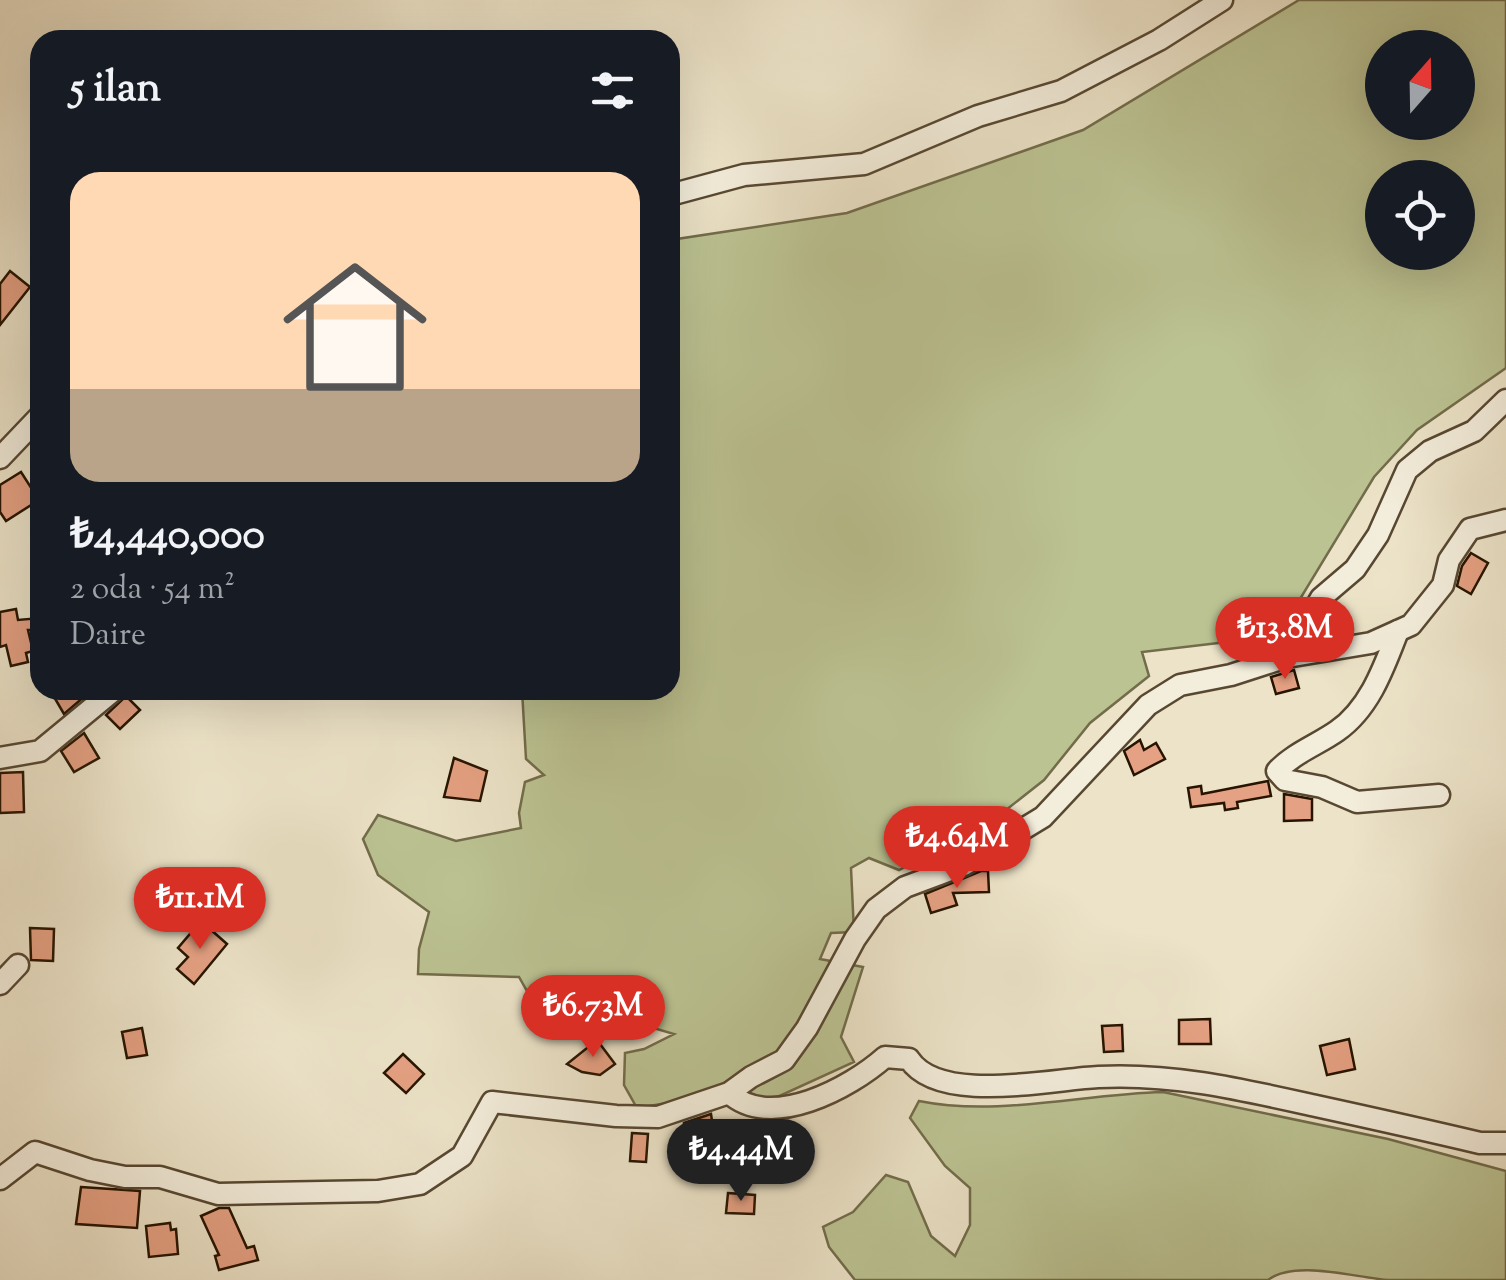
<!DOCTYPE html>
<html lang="tr">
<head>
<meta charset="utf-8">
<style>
	body { margin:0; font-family:"Sorts Mill Goudy",serif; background:#20242c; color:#f1f3f6; height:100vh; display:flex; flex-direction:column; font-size:38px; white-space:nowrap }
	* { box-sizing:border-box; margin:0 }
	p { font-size:32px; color:#9ea1a6 }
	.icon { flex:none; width:55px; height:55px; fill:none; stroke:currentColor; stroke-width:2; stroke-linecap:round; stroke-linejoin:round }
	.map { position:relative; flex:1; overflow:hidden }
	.side { position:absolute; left:30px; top:30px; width:650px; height:670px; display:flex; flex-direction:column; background:#171b24; border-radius:30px; box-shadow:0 10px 40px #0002 }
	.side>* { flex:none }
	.needle { width:65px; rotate:20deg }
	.controls { position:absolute; left:1365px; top:30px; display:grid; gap:20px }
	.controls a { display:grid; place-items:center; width:110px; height:110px; border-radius:50%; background:#171b24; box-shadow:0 10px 40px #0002; font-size:50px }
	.price { position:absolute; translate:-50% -85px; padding:0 22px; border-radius:35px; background:#d93025; color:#fff; font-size:32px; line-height:65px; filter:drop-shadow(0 2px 5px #0008) }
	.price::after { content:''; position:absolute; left:50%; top:60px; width:30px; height:22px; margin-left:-15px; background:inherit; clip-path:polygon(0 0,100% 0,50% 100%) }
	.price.on { background:#222; color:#fff }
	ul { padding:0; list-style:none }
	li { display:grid; align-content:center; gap:20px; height:530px; padding:0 40px }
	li+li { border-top:2px solid #363941 }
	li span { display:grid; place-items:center; height:310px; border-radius:30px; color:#555 }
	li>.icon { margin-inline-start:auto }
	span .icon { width:180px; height:180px; fill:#fffc; stroke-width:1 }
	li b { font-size:42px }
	h2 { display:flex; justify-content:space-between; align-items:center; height:120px; padding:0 40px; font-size:42px }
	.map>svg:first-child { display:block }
	.green { fill:#bcc393; stroke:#726c4a; stroke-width:2.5; fill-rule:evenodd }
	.building { fill:#e5a183; stroke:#271400; stroke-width:2.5 }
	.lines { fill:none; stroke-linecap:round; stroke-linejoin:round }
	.minor-casing { stroke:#584832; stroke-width:25 }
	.minor { stroke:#f3eddb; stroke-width:20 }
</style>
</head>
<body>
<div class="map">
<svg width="1506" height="1280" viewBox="0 0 1506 1280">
	<rect width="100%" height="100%" fill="#ece3c8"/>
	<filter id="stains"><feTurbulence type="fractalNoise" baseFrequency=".002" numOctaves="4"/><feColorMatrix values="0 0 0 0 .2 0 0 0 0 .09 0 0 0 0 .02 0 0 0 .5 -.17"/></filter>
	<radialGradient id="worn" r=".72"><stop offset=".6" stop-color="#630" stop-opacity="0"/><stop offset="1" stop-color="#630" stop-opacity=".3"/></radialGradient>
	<g class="green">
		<path d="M1299,0H1506V368L1417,430L1374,477L1297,604L1269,637L1142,652L1149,676L1090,723L1044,780L992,821L899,870L869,858L851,868L854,932L831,933L820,959L863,967L841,1037L854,1062L773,1099L673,1102L637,1108L624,1085L625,1053L644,1049L674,1034L640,1024L600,1020L589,993L532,1000L519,977L418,974L419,949L429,912L378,875L363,839L378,815L456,841L521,828L519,813L525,782L544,775L526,759L522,690H670V248L677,239L847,213L1083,130ZM1382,48H1458V122H1382ZM1382,178H1458V252H1382Z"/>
		<path d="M1163,1092L1388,1139L1506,1171V1280C1467,1280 1428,1280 1389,1280C1356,1278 1295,1259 1268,1280H855L829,1247L823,1227L853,1212L886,1175L908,1182L931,1236L955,1256L970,1225V1188L945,1166L910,1118L919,1101C998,1117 1082,1094 1163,1092Z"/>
	</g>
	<g class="building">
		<path d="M10,271L30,287L0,325V284Z"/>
		<path d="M21,472L39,500L6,521L0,512V485Z"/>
		<path d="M1471,553L1488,563L1471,594L1457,586L1462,566Z"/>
		<path d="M16,609L18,620L40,618V630H28L33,651L26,653L28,662L11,666L6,645L0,647V612Z"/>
		<path d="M1294,670L1299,688L1276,694L1271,677Z"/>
		<path d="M50,690H92L64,714Z"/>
		<path d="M126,696L140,710L120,729L106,715Z"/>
		<path d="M84,733L99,758L74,772L61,751Z"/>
		<path d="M1140,740L1144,750L1156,743L1165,759L1134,775L1124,751Z"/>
		<path d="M454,758L487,771L480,801L444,797Z"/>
		<path d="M23,772L24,812L0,813V773Z"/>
		<path d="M1268,781L1271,796L1237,802L1238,808L1225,810L1224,803L1191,807L1188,788L1201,786L1202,794Z"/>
		<path d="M1284,794L1312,799V820L1284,821Z"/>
		<path d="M981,871H988L989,892L953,893L957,905L931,913L925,894Z"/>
		<path d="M201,921L227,944L194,984L177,969L188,957L178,948Z"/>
		<path d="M30,928L54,929L53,961L31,960Z"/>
		<path d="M1210,1019L1211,1044H1179V1020Z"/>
		<path d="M1122,1025L1123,1051L1104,1052L1102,1026Z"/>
		<path d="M142,1028L147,1055L127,1058L122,1032Z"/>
		<path d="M1349,1039L1355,1069L1327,1075L1320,1046Z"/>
		<path d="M597,1040L615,1064L600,1075L582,1072L567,1064Z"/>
		<path d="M403,1054L424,1074L406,1093L384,1073Z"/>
		<path d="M711,1114L713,1128L700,1129L701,1141L685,1142L684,1123Z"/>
		<path d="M632,1133L648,1134L646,1162L630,1161Z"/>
		<path d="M81,1187L140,1191L137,1228L76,1224Z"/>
		<path d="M728,1193L755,1195L754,1214L726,1213Z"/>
		<path d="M219,1208H229L247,1248L254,1246L258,1260L219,1270L215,1256L219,1255L201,1216Z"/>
		<path d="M170,1223L171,1230L176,1229L178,1254L149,1257L146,1226Z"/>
	</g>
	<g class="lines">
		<g class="minor-casing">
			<g id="minor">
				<path d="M670,195L744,175L864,164L978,116L1061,91L1159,40L1222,0"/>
				<path d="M0,458L40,416"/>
				<path d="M1398,631C1384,667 1370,708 1337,731C1317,745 1294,753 1277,771L1285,780L1322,787L1357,802L1439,795"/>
				<path d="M1287,657L1371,643L1411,625L1443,585L1449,560L1470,529L1506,520"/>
				<path d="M0,758L40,751L114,690"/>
				<path d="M0,984L18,965"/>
				<path d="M729,1093C771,1131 850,1088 885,1057L909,1059C939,1105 1052,1079 1098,1077C1173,1073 1244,1090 1316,1106C1371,1118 1425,1130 1480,1143H1506"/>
				<path d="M0,1179L35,1152L90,1170L125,1177H160L218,1194L378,1191L420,1184L462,1156L492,1102L616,1116L658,1117L729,1093L751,1077L784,1060L807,1028L855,939L876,909L905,887L964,865L1043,817L1148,705L1180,685L1231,675L1287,657L1321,598L1355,569L1378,535L1407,470L1430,451L1474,431L1506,400"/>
			</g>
		</g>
		<use href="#minor" class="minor"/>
	</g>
	<rect width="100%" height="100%" filter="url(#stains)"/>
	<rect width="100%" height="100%" fill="url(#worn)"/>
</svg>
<div class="controls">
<a><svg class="needle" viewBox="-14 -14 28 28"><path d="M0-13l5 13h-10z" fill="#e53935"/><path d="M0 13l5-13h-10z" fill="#9ea1a6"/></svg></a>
<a><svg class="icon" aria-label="locate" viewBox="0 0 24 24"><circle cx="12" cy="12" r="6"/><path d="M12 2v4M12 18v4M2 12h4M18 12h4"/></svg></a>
</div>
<b class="price" style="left:1285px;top:682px">₺13.8M</b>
<b class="price" style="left:957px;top:891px">₺4.64M</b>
<b class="price" style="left:200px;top:952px">₺11.1M</b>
<b class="price" style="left:593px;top:1060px">₺6.73M</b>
<b class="price on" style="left:741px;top:1204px">₺4.44M</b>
<section class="side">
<h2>5 ilan<svg class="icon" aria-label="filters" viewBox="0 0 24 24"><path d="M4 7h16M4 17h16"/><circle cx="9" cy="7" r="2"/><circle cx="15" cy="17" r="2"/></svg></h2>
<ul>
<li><span style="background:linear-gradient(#ffd9b3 70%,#b9a48a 0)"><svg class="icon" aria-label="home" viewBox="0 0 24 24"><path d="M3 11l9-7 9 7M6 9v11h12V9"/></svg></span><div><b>₺4,440,000</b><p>2 oda · 54 m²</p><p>Daire</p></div></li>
</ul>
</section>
</div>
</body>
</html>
